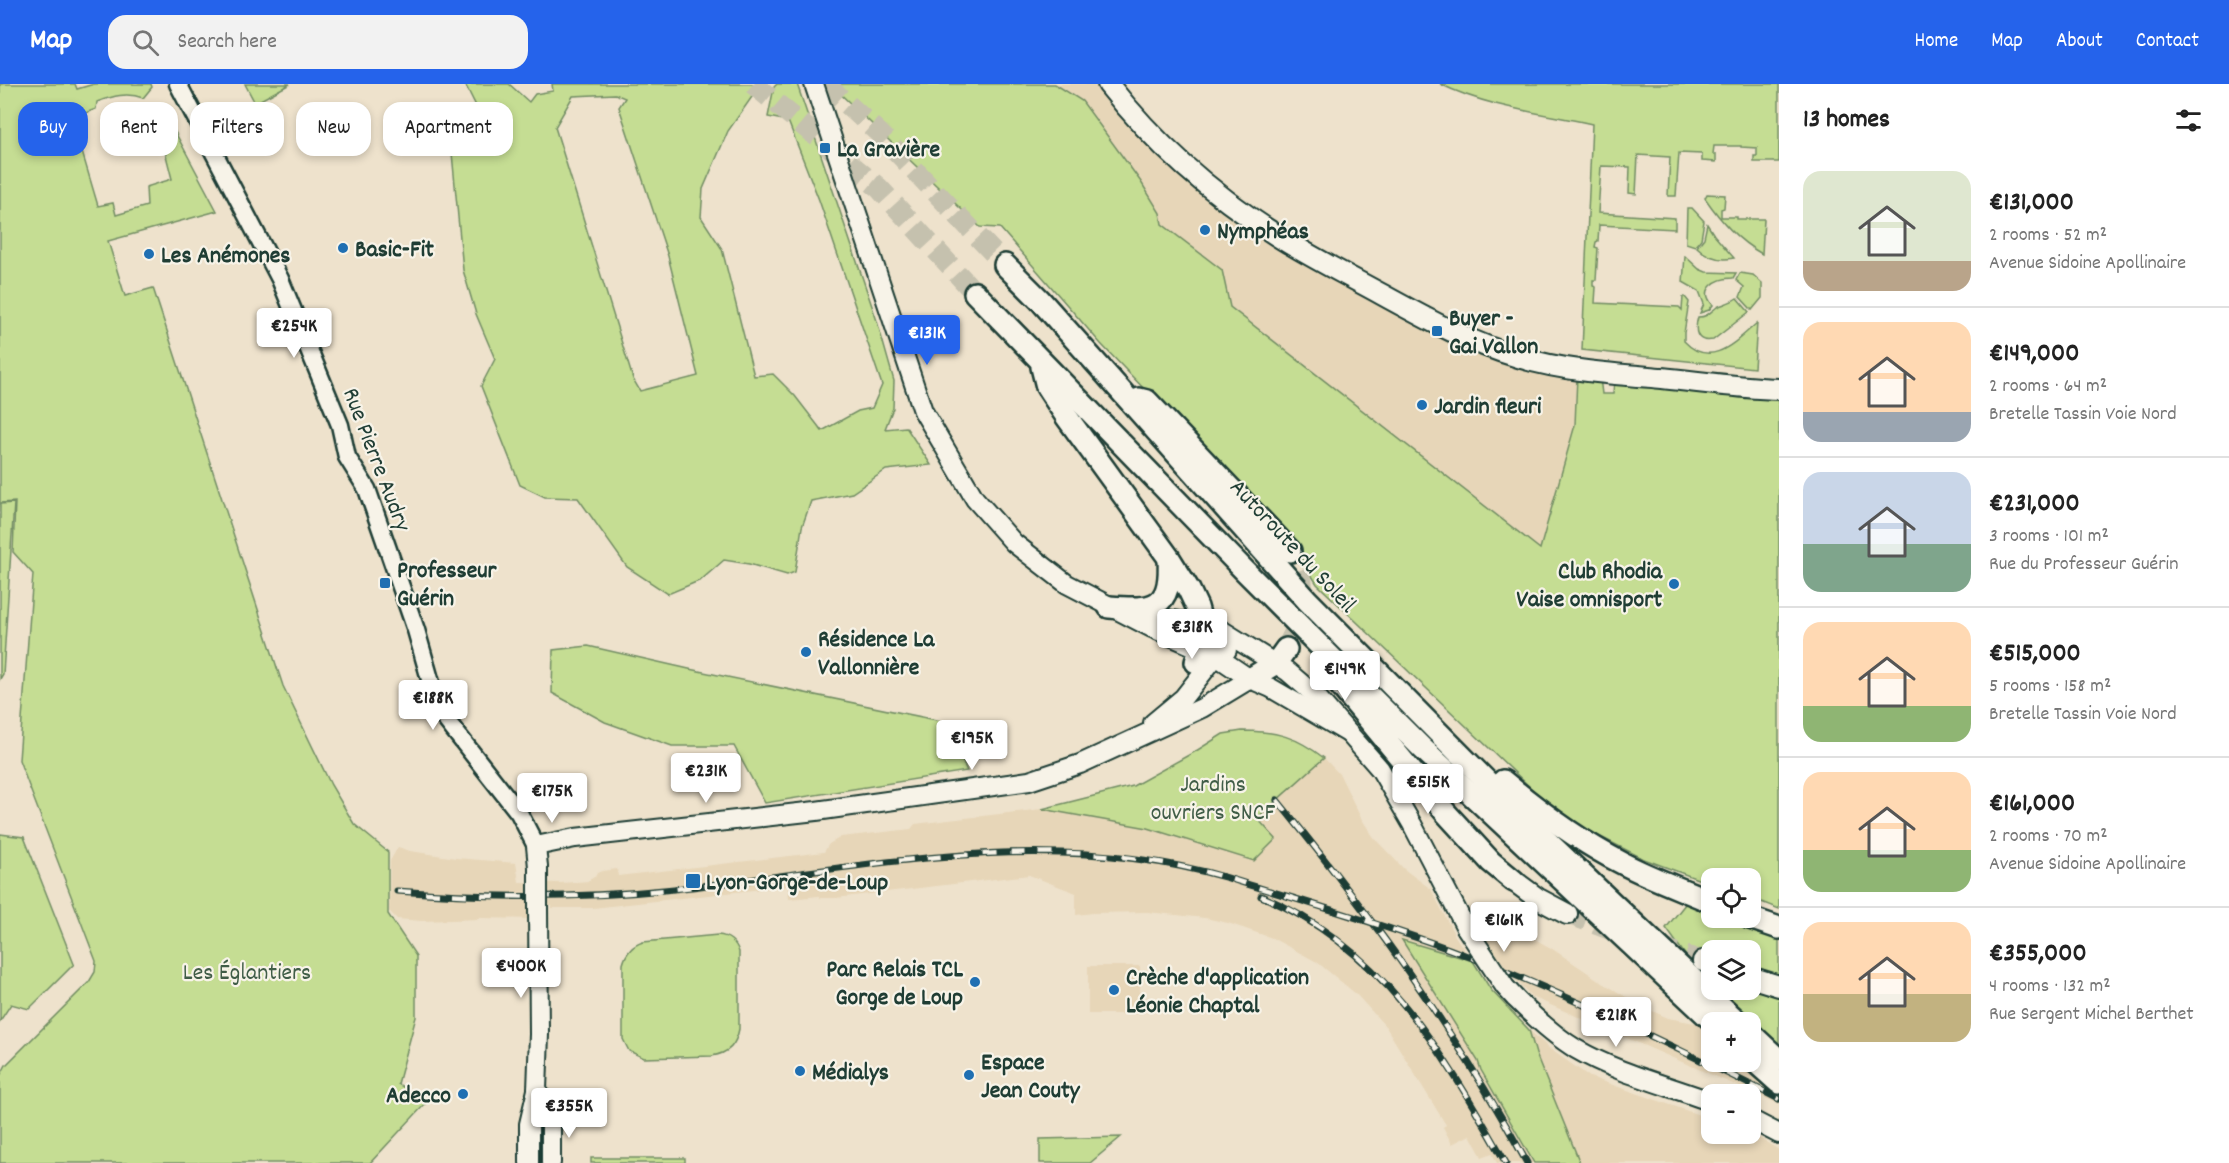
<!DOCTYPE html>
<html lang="en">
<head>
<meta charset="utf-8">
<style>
	body { margin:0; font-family:Dekko,sans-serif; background:#f2f2f2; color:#222; height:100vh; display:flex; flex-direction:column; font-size:22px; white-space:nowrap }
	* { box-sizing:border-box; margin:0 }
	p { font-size:20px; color:#767676 }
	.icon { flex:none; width:33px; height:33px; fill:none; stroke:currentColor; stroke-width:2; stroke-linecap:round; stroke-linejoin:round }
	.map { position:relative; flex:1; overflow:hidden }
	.details { display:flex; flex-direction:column; background:#fff; width:450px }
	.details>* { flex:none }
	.top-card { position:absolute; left:18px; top:18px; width:570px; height:54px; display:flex; gap:12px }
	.tools { position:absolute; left:1701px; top:784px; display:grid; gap:12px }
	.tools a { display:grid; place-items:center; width:60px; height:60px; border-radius:12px; background:#fff; box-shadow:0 3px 9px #0003; font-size:30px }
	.price { position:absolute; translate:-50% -51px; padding:0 14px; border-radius:6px; background:#fff; color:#222; font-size:20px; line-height:39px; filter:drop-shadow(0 2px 3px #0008) }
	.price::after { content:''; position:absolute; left:50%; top:36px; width:18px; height:14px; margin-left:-9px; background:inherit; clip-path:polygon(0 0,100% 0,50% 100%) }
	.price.active { background:#2563eb; color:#fff }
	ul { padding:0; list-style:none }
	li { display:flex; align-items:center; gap:18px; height:150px; padding:0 24px }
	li+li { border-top:2px solid #e0e0e0 }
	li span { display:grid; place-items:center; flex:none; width:168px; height:120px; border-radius:18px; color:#555 }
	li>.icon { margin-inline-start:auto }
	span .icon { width:72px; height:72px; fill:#fffc; stroke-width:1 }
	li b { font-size:26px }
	h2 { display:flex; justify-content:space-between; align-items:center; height:72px; padding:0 24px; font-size:26px }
	.pill { padding:0 21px; border-radius:18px; background:#fff; box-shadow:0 3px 9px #0003; font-size:21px; line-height:54px }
	.pill.active { background:#2563eb; color:#fff }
	header { display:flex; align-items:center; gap:36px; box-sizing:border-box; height:84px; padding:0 30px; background:#2563eb; color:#fff }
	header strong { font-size:28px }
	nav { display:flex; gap:33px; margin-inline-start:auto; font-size:21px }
	.search { width:420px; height:54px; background:#f2f2f2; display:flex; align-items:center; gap:15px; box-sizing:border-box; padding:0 21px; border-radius:18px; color:#767676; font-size:22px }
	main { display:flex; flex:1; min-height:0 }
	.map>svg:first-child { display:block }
	.built { fill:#e7d6b8 }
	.green { fill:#c5dd93; stroke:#728d64; stroke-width:1.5; fill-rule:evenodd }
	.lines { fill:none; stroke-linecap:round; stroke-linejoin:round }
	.primary-tunnel { stroke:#c5c1ae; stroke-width:20; stroke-dasharray:20 10; stroke-linecap:butt }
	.trunk-tunnel { stroke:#c5c1ae; stroke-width:21; stroke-dasharray:21 10; stroke-linecap:butt }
	.tertiary-casing { stroke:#1f3d34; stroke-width:21 }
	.secondary-casing { stroke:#1f3d34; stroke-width:22 }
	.primary-casing { stroke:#1f3d34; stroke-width:24 }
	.trunk-casing { stroke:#1f3d34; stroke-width:26 }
	.tertiary { stroke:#f7f3e8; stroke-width:16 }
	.secondary { stroke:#f7f3e8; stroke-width:18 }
	.primary { stroke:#f7f3e8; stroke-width:20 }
	.trunk { stroke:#f7f3e8; stroke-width:21 }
	.rail-casing { stroke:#1f3d34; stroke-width:7 }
	.rail { stroke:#f7f3e8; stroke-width:4.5; stroke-dasharray:14; stroke-linecap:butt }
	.secondary-bridge-casing { stroke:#1f3d34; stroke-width:22; stroke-linecap:butt }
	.secondary-bridge { stroke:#f7f3e8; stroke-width:18 }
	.poi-dot { fill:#1f6fb2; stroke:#f7f3e8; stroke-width:2 }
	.labels { text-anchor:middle; stroke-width:4.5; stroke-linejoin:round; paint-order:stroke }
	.poi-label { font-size:24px; font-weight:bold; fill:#1f3d34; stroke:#f7f3e8; text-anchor:start }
	.street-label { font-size:24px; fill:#1f3d34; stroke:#f7f3e8 }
	.park-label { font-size:24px; fill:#405d47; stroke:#f7f3e8 }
</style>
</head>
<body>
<header>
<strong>Map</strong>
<div class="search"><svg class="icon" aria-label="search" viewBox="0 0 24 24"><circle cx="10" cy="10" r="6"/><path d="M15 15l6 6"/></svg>Search here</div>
<nav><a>Home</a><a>Map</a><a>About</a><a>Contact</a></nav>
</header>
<main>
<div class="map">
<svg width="1779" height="1079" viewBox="0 0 1779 1079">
	<rect width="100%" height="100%" fill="#eee2cc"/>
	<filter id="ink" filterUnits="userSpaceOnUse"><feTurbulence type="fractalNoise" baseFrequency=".0167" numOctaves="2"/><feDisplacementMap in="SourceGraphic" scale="12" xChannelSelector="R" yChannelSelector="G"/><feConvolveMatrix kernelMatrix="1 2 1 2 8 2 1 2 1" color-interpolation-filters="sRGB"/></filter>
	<g filter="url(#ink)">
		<g class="built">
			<path d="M1055,0H1096L1116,25L1164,78L1275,162L1407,235L1476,269L1528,287L1577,292L1575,341L1540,466L1230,223L1222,186L1162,140L1160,129L1141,98L1082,17Z"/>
			<path d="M1324,674L1340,691L1361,734L1375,755L1405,786L1431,805L1455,852L1491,906L1529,946L1550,965L1590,993L1711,1035L1712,1050L1751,1049L1779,1066V1079H1497L1492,1069L1482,1073L1470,1051L1452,1060L1443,1043L1446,1041L1386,943L1356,910L1317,878L1272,854L1228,839L1205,834L1147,828L1093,829L1076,831V809L1029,791L836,814H819V812L789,815L788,802L593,824H552V822L538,821L537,835L480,834V835L422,837L397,835L389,827L390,777L398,763L410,767L456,774L516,779L519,798L561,799L590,797V794L595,793L597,789L602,787L617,785L618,792L824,768L829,760L841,753L911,745L915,740L1042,725L1148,744L1257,734Z"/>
			<path d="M1471,828L1526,850L1554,866L1603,899L1641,922L1668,934L1711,942L1712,978H1750L1779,968V1020L1532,913L1511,891L1486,855Z"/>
			<rect x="1088" y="882" width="52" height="48"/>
		</g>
		<g class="green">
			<path d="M0,0H75L77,5L94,0H151L152,3L143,14C127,8 113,12 97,18L96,25L72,34L98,122L113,119L116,131L147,122L146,103L172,95L157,36L166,31L217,127L108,157L125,212L153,204L283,602L331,701L354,740L388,768V830L416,872V933L398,1000L427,1018L370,1079H0V992L6,981L89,898L95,888L96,877L19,676L33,490L13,468L15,418L0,419Z"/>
			<path d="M245,0H290L255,19Z"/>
			<path d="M465,0H509L529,18L535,10L553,7L552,0H761L728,47L703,105L701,133L722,165L754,292L773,290L795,312L822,347L858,327L872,324L882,301L819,116L788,37L768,33L774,3L777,0H797L877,237L894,297L893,324L885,345L906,343L931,381L886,386L852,409L811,417L802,443L795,488L787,491L749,480L724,476L701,496L668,510L627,483L578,414L545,413L520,401L481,302L495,275L476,230L463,186L452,69L482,34ZM615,10L625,14L619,23L668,172L698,292L640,307L633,295L555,43L573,12Z"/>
			<path d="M830,0H1055L1082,17L1141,98L1160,129L1162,140L1222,186L1230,223L1540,465L1575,341L1577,292L1600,294L1602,310H1613L1614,296L1683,307L1779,314V825L1751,814L1750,795H1712L1711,800L1644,775L1587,746L1553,725L1317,500L1291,458L1101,260L1000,144L980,143Z"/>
			<path d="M1440,0H1779V78H1754V72H1757V64L1741,63V62H1714L1713,70H1716V78L1702,77V70L1679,69L1676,112H1668L1670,73L1638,71L1636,110L1629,109L1630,83L1601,82L1598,129L1675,134V145L1599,141L1598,157L1596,158L1595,163L1598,164L1596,196H1593V202L1596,203L1595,219L1679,223L1682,226L1683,213H1685L1689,218L1684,249V257C1711,286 1736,257 1757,239L1754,284L1582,266L1592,40C1541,29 1487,23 1440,0Z"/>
			<path d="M1707,110L1725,111L1724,124L1721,125V133H1737V135H1764L1762,170C1737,156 1721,137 1705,114Z"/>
			<path d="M1687,124H1692L1704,137L1701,155L1695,162L1686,159Z"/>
			<path d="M1707,140L1714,151L1734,174C1720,177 1707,173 1697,163L1704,154Z"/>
			<path d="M1685,172L1699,185L1706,188L1736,189L1733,194C1717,194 1698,205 1713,221L1709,226L1700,229L1704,220L1699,207L1683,198Z"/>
			<path d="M1740,189L1753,191L1762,199V214L1752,226L1740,213L1744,203L1736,196Z"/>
			<path d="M1737,214L1749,228L1713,256C1696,259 1694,247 1698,233C1708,233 1710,228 1717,223C1723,220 1730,219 1737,214Z"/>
			<path d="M14,419L3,590L0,595V420Z"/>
			<path d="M588,562L689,585L941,637L951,652L967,687L765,719L734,662H672L605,638L552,609L553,566Z"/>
			<path d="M1242,647C1277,647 1297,653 1324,674L1257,734L1276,755L1254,777L1148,744L1042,725L1133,702L1196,667L1223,650Z"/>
			<path d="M0,750L24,753L74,880L29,925L11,920L0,937Z"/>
			<path d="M1686,819L1711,828L1712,834H1728L1779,852V968L1759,945L1717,906H1750V867H1712L1711,901L1696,886L1666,844Z"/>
			<path d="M718,851C728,852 736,858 739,868V945C736,961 729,969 712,972L644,974L629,967L623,955V880C626,869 633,861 643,858Z"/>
			<path d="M1402,856L1473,877L1491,906L1529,946L1536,970L1580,1079H1534L1481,986L1478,977Z"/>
			<path d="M1121,1053L1090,1079H1040V1055Z"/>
			<rect x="591" y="1074" width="94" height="5"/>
		</g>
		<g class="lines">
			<g class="primary-tunnel">
				<path d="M1567,830L1621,850"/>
				<path d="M1657,862L1703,877"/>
			</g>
			<g class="trunk-tunnel">
				<path d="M753,0L879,104L975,209"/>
				<path d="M825,0L879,49L1005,181"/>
				<path d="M1286,565L1304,529L1302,498L1290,467"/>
			</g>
			<g class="tertiary-casing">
				<path id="tertiary" d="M178,0L280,195L340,341L347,373L367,405L416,546L439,627L519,729L536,762"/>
			</g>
			<g class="secondary-casing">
				<g id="secondary">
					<path d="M814,0L923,327L975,415L1014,459L1067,500L1152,544L1216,572L1250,595L1271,604L1348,649"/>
					<path d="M1137,531L1200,540L1223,547L1287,587L1316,612L1380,685L1412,740L1466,844"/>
					<path d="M1153,639L1183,614L1216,572L1227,566"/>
					<path d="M538,783L536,762L575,754L816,727L1029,697L1080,680L1202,624L1250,595"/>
					<path d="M1515,914C1534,933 1553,951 1576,965C1617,989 1667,1001 1712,1018"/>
					<path d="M537,1006L551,1031V1079"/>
					<path d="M1750,1035L1779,1050"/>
					<path d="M529,1079V1040L537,1006L539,950L538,825"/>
				</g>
			</g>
			<g class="primary-casing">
				<g id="primary">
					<path d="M1108,0C1154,59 1213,111 1276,151C1310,173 1347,191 1383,211C1427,235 1470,259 1518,273C1564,287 1614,290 1662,294C1701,298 1740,304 1779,305"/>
					<path d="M1514,797L1537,814L1567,830"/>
					<path d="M1703,877L1712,880"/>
					<path d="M1750,893L1779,902"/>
				</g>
			</g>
			<g class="trunk-casing">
				<g id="trunk">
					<path d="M1005,181L1040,216L1307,516L1531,742L1739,939"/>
					<path d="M975,209L1246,488L1422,664L1715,939"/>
					<path d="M1042,283L1047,303L1066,332L1169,474L1189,506L1197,523L1206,556L1216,572"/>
					<path d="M1139,315L1147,317L1290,467"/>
					<path d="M1109,523C1153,526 1172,526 1169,475"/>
					<path d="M1196,578L1202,558L1201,543"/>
					<path d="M1331,590L1446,729L1491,778L1514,797"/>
					<path d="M1250,595L1276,579L1286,565"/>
					<path d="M1503,697C1540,728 1579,757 1622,779C1650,794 1682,805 1712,818"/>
					<path d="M1750,834L1779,844"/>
					<path d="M1750,949L1779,976"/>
					<path d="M1750,973L1779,999"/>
				</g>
			</g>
			<use href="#tertiary" class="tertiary"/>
			<use href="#secondary" class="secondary"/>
			<use href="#primary" class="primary"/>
			<use href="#trunk" class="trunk"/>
			<g class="rail-casing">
				<g id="rail">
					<path d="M1277,716C1370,830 1457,949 1527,1079"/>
					<path d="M397,807C487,814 575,815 664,806C853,787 1041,739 1228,794C1304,818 1382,840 1457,868C1567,910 1673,962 1779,1015"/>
					<path d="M1261,812C1384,863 1443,969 1506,1079"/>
				</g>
			</g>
			<use href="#rail" class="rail"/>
			<g class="secondary-bridge-casing">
				<g id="secondary-bridge">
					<path d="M538,825V783"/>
					<path d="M1466,844L1505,903L1515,914"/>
				</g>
			</g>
			<use href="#secondary-bridge" class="secondary-bridge"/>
		</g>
	</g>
	<g class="poi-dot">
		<rect x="819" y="58" width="12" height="12" rx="3"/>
		<circle cx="1205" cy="146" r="6"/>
		<circle cx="343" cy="164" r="6"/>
		<circle cx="149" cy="170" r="6"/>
		<rect x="1431" y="241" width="12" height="12" rx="3"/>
		<circle cx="1422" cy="321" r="6"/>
		<rect x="379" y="493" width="12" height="12" rx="3"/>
		<circle cx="1674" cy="500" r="6"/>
		<circle cx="806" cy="568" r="6"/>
		<rect x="685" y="789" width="16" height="16" rx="3"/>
		<circle cx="975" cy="898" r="6"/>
		<circle cx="1114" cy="906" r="6"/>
		<circle cx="800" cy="987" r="6"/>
		<circle cx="969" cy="991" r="6"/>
		<circle cx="463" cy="1010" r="6"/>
	</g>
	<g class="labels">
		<g class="poi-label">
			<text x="837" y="72">La Gravière</text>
			<text x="1217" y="154">Nymphéas</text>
			<text x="355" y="172">Basic-Fit</text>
			<text x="161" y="178">Les Anémones</text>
			<text x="1449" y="241">Buyer -<tspan x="1449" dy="28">Gai Vallon</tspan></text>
			<text x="1434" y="329">Jardin fleuri</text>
			<text x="397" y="493">Professeur<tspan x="397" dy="28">Guérin</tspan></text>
			<text x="1662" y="494" text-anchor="end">Club Rhodia<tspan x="1662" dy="28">Vaise omnisport</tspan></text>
			<text x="818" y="562">Résidence La<tspan x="818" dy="28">Vallonnière</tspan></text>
			<text x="706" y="805">Lyon-Gorge-de-Loup</text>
			<text x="963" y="892" text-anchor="end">Parc Relais TCL<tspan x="963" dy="28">Gorge de Loup</tspan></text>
			<text x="1126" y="900">Crèche d'application<tspan x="1126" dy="28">Léonie Chaptal</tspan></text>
			<text x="981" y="985">Espace<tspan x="981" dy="28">Jean Couty</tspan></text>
			<text x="812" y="995">Médialys</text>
			<text x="451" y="1018" text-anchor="end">Adecco</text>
		</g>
		<g class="street-label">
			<text transform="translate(378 375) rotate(69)" y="8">Rue Pierre Audry</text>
			<text transform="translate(1294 461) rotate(47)" y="8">Autoroute du Soleil</text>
		</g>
		<g class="park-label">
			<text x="1213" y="707">Jardins<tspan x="1213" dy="28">ouvriers SNCF</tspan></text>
			<text x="247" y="895">Les Églantiers</text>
		</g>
	</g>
</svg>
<div class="tools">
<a><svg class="icon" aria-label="locate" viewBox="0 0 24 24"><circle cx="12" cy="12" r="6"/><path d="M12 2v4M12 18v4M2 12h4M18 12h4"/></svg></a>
<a><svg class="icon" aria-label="layers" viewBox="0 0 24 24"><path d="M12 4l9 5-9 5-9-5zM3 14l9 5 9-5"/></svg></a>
<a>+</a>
<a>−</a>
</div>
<b class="price" style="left:294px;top:275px">€254K</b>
<b class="price active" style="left:927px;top:282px">€131K</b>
<b class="price" style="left:1192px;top:576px">€318K</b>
<b class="price" style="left:1345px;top:618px">€149K</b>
<b class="price" style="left:433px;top:647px">€188K</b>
<b class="price" style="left:972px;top:687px">€195K</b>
<b class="price" style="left:706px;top:720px">€231K</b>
<b class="price" style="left:1428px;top:731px">€515K</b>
<b class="price" style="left:552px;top:740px">€175K</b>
<b class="price" style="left:1504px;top:869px">€161K</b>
<b class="price" style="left:521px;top:915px">€400K</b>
<b class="price" style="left:1616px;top:964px">€218K</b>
<b class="price" style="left:569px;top:1055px">€355K</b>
<div class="top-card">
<a class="pill active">Buy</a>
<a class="pill">Rent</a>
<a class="pill">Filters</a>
<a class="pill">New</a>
<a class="pill">Apartment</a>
</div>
</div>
<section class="details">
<h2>13 homes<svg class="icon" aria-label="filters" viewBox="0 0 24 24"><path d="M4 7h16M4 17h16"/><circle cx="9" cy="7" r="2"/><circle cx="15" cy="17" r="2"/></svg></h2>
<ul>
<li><span style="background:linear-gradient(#dfe7d0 75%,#b9a48a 0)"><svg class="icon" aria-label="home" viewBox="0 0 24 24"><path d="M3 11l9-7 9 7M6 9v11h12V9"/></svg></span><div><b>€131,000</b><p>2 rooms · 52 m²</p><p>Avenue Sidoine Apollinaire</p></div></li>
<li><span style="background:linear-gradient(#ffd9b3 75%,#9aa5b1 0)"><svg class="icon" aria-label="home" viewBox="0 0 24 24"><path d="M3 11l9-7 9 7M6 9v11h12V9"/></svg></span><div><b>€149,000</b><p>2 rooms · 64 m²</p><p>Bretelle Tassin Voie Nord</p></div></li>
<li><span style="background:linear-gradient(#c9d6e8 60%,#7fa58c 0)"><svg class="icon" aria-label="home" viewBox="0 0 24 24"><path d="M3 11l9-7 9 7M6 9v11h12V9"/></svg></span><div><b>€231,000</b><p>3 rooms · 101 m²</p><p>Rue du Professeur Guérin</p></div></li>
<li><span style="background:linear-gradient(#ffd9b3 70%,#8fb573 0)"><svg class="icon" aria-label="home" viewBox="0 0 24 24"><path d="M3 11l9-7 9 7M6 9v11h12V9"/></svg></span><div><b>€515,000</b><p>5 rooms · 158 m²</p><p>Bretelle Tassin Voie Nord</p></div></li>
<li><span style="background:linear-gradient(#ffd9b3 65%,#8fb573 0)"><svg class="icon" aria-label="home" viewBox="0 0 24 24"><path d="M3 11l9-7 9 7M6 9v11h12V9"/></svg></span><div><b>€161,000</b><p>2 rooms · 70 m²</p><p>Avenue Sidoine Apollinaire</p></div></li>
<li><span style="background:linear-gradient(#ffd9b3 60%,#c2b280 0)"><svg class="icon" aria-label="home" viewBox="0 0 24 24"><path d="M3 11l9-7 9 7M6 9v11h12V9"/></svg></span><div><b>€355,000</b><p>4 rooms · 132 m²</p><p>Rue Sergent Michel Berthet</p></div></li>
</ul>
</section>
</main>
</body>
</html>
